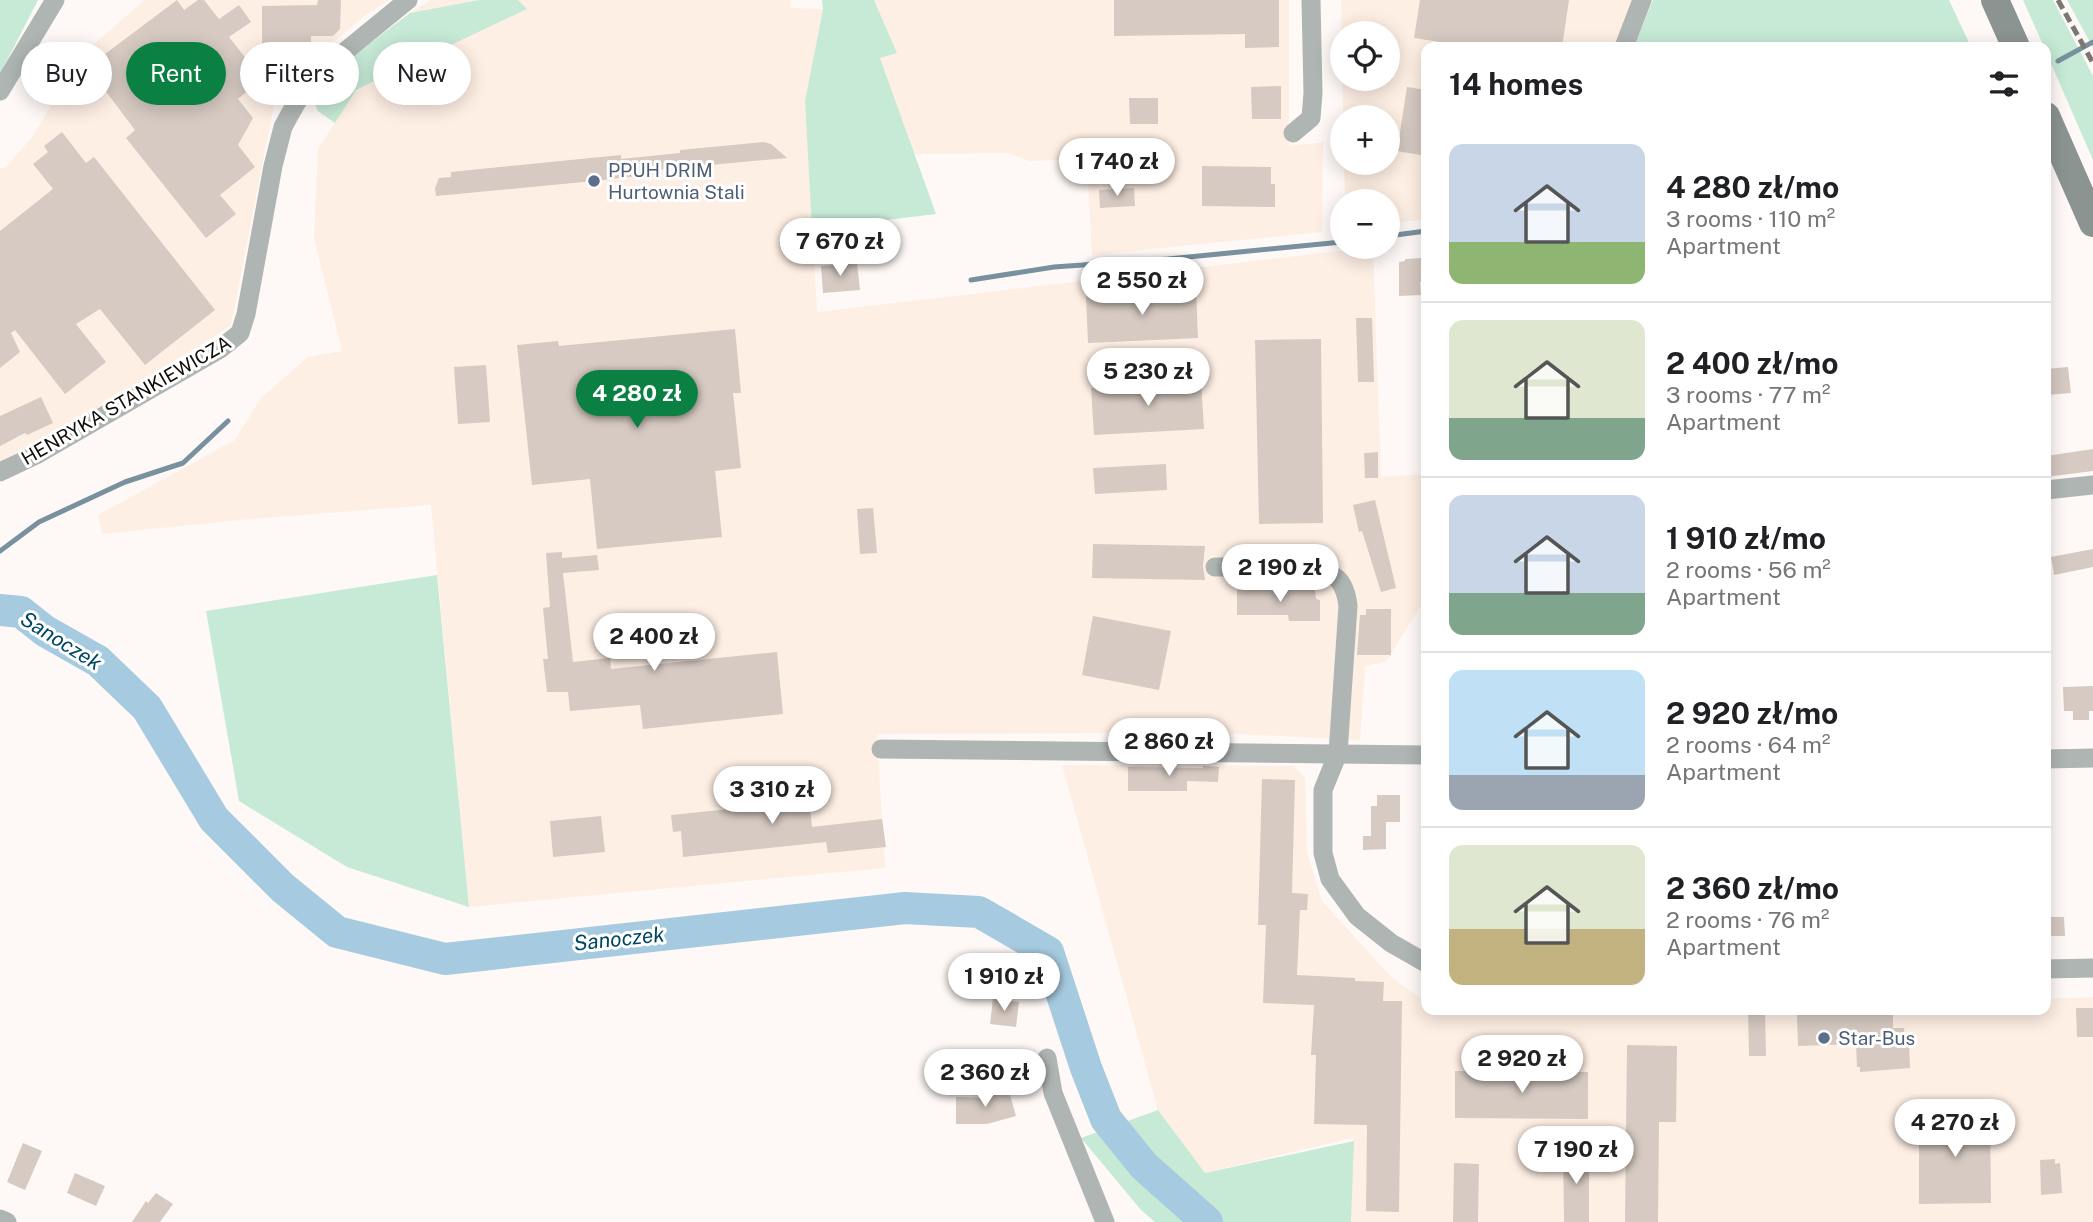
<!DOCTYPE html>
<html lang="en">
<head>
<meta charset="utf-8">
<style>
	body { margin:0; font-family:"Public Sans",sans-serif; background:#f6f6f6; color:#202124; height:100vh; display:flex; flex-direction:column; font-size:26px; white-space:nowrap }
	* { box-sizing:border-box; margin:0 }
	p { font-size:23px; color:#757577 }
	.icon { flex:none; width:38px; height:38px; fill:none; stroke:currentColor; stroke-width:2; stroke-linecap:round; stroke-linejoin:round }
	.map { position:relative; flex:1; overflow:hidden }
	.side { position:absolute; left:1421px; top:42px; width:630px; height:973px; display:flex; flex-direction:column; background:#fff; border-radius:14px; box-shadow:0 4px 18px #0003 }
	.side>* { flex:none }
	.top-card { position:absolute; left:21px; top:42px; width:665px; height:63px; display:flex; gap:14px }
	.controls { position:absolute; left:1330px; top:21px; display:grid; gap:14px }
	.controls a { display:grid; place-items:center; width:70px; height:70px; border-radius:50%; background:#fff; box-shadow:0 4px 18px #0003; font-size:35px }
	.price { position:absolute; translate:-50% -60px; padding:0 16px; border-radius:24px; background:#fff; color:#222; font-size:23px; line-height:46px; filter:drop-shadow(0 2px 4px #0008) }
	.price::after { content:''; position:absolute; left:50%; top:42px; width:21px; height:16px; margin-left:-10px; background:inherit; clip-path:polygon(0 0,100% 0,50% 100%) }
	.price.current { background:#0b8043; color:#fff }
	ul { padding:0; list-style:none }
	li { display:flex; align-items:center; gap:21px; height:175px; padding:0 28px }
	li+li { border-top:2px solid #e0e0e0 }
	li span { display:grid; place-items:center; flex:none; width:196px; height:140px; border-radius:14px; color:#555 }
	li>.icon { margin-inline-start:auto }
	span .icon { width:84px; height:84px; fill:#fffc; stroke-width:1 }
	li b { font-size:30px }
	h2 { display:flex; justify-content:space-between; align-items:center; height:84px; padding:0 28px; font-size:30px }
	.chip { padding:0 24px; border-radius:32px; background:#fff; box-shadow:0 4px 18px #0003; font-size:24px; line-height:63px }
	.chip.current { background:#0b8043; color:#fff }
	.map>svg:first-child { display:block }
	.built { fill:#feefe4; fill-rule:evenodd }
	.green { fill:#c6ead6 }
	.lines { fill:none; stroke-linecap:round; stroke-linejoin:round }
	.stream { stroke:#79919f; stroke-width:5 }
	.river { stroke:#a6cadf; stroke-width:32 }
	.building { fill:#d6cac2 }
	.street { stroke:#afb5b3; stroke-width:19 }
	.secondary { stroke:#8b9490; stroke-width:28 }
	.rail { stroke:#7b7774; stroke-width:5; stroke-dasharray:10 5; stroke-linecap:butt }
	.service-dot { fill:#5c6f8a; stroke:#fff; stroke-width:2.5 }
	.labels { text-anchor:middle; stroke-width:6; stroke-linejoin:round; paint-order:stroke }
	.service-label { font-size:19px; fill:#4e5e75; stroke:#fff; text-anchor:start }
	.street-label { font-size:19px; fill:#100c09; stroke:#fff }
	.water-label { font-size:21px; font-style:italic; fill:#004663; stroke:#fff }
</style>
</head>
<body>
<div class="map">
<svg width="2093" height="1222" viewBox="0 0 2093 1222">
	<rect width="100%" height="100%" fill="#fef9f6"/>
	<g class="built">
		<path d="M145,0H390L368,13L277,89L231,326L58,433L0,462V169L6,167L33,136L79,57Z"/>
		<path d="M431,0H479L410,13Z"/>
		<path d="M518,0H790L791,8L823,9L805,101L817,312L1373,247L1381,477L1426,474V597L1386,662L1365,666L1360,740L1219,733L877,734L885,868L469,907L431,505L250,519L102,534L98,515L235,440L261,398L308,357L342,351L314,239L318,149L356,90L526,9Z"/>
		<path d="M874,0H1289V146L1323,142L1322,232L1092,255L1087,159L1028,161L1009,153L914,154L880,58L897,53Z"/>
		<path d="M1341,0H1635L1617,47H1426V219L1388,224V201H1345L1344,163H1388V117H1343ZM1342,33H1388V79H1342Z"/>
		<path d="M1062,765L1294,766L1305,778L1307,852L1322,901L1391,977L1420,998H1426V1010H2046V999L2093,997V1222H1351L1353,1138L1204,1173L1158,1110Z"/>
	</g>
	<g class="green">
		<path d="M0,0H38L0,74Z"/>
		<path d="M479,0H518L527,9L356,90L335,123L318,111L312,98L320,81L410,13Z"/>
		<path d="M822,0H874L897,53L880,58L936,214L812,229L805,101L823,9Z"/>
		<path d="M1653,0H1949L1971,47H1634Z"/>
		<path d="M2023,0H2053L2093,76V160L2046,52V47H2044Z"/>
		<path d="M2067,0H2093V48Z"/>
		<path d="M437,575L469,907L347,867L239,801L206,611Z"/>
		<path d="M1158,1110L1205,1173L1354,1141L1351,1222H1155L1141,1210L1081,1138Z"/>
	</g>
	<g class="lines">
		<g class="stream">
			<path d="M2058,61L2093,42"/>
			<path d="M1388,236L1426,231"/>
			<path d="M971,280L1054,267L1168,259L1342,242"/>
			<path d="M0,551L39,522L125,482L183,463L228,421"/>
		</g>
		<path class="river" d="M0,610L21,612L45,631L98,661L147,708L214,819L283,888L337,932L445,959L905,908L979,912L1048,952L1086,1068L1106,1119L1144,1166L1207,1222"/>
	</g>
	<g class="building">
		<path d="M177,0L184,10L198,0H204L219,19L239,5L251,22L229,37L262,79L238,99L253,118L238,145L255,167L220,195L236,214L206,238L126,138L135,130L95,77L108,67L101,57Z"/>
		<path d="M318,0H341L340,29L333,36H311V48H262V6L317,5Z"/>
		<path d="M1114,0H1279V47L1245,48V34L1114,36Z"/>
		<path d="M1420,0H1569L1562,47H1472L1414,38Z"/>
		<path d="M1281,86V119H1252L1251,87Z"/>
		<path d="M1407,87L1426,90V156L1397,151Z"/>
		<path d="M1129,98H1158V124H1130Z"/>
		<path d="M62,132L86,163L94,157L215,310L145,365L100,309L76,324L106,362L65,394L15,330L11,333L20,352L0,368V231L53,189L33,164L48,152L44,146Z"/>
		<path d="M764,142L771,144L787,158L656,170V174L594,181L436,196L435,188L439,178L451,177V172L621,155V159L680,153V150Z"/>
		<path d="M1202,166L1271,167V184H1275V207L1202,206Z"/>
		<path d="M1134,188L1135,206L1100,208L1099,190Z"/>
		<path d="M1422,258L1423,282H1420L1421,295L1399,296V262L1405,261V259Z"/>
		<path d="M857,263L860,290L823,293L821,266Z"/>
		<path d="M1196,290L1198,338L1088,343L1086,296Z"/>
		<path d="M1356,318H1372L1374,382H1358Z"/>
		<path d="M735,329L741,393H733L741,468L715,471L722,537L597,549L590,479L532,485L517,345L558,341L559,346Z"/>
		<path d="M1321,339L1323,523L1259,524L1255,340Z"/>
		<path d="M486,365L490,422L458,424L454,367Z"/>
		<path d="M2068,367L2071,393L2048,395L2046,369Z"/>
		<path d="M1201,382L1204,429L1094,435L1091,388Z"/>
		<path d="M41,397L53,423L27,435L25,433L0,446V416Z"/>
		<path d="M2093,449V471L2046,477V456Z"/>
		<path d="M1378,452V478H1365L1364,453Z"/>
		<path d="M1166,464L1167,490L1095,494L1093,468Z"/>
		<path d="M1375,500L1396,588L1381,592L1362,531L1359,532L1353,505Z"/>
		<path d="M873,508L877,553L860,554L857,509Z"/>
		<path d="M1093,544L1205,546L1203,566L1205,580L1092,578Z"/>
		<path d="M2093,549V567L2054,575L2051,557Z"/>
		<path d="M562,552V558L597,555L599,570L563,573L573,662L610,658L611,669L777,652L783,714L643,729L640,705L570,711L568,692H547L543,659H548L543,608L550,607L546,553Z"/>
		<path d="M1237,590H1315L1316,599L1320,600V621H1289L1288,615H1237Z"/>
		<path d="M1366,609H1391V655H1357L1360,615H1366Z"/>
		<path d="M1093,616L1171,631L1159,690L1082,675Z"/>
		<path d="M2093,686V711H2089V720H2073V711H2064L2063,687Z"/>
		<path d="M1203,766L1219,767L1218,782L1187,781V791H1128V767L1203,768Z"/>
		<path d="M807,779L812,827L882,819L886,847L828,853L826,842L683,857L681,831L673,832L671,815L769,805L766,783Z"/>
		<path d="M1262,779L1295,780L1292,893L1308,894L1307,910H1300L1297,975L1355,978V981L1384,982L1383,1001H1402L1399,1212L1366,1211L1367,1125L1314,1124L1316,1055H1311L1314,1005L1263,1003L1266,925H1258Z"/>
		<path d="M1377,795H1400V822H1386V849L1363,850V836H1371V806H1377Z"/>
		<path d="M601,816L605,852L553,857L550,821Z"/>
		<path d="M2046,917H2064L2065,936H2046Z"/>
		<path d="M993,999L1019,1002L1016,1027L990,1024Z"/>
		<path d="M2076,1008H2093V1037H2077Z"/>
		<path d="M1748,1010H1765L1766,1056H1749Z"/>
		<path d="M1893,1013V1028H1904L1905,1042L1909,1041L1910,1068L1860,1072V1067H1857L1856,1044L1798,1046L1797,1015Z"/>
		<path d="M1627,1045L1677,1046L1676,1122H1659L1658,1222H1625Z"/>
		<path d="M1455,1071L1588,1072V1119L1455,1118Z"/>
		<path d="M1008,1088L1016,1116L987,1124H956V1097L987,1098L986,1094Z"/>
		<path d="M1919,1115H1990L1991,1203L1919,1204Z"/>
		<path d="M23,1143L42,1151L25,1190L7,1182Z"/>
		<path d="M1563,1148H1580V1157H1589V1222H1564Z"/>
		<path d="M2055,1159V1164L2060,1163L2062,1193L2041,1195L2040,1160Z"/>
		<path d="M1454,1163L1479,1164L1478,1222H1453Z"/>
		<path d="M75,1173L105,1186L96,1206L67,1193Z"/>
		<path d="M156,1193L173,1204L160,1222H132L146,1201L148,1203Z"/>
	</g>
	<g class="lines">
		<g class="street">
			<path d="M1624,47L1642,0"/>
			<path d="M0,91L55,0"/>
			<path d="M1293,133L1311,118L1313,93L1311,0"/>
			<path d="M0,472L36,455L220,349L240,333L246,314L273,166L283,127L290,114L305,88L321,71L408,0"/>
			<path d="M2046,490L2093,485"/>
			<path d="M1215,567H1310C1335,572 1345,580 1348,606L1338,753L1323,790V853L1330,879L1357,916L1391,943L1426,963"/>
			<path d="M881,749L1426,755"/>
			<path d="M2046,759L2093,758"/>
			<path d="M2046,969L2093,968"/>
			<path d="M1047,1058L1053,1093L1105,1222"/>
			<path d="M0,1219L7,1222"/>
		</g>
		<g class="secondary">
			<path d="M1995,0L2016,47"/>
			<path d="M2046,116L2093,223"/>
		</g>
		<path class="rail" d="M2058,0L2093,63"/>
	</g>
	<g class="service-dot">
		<circle cx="594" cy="181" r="7"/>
		<circle cx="1824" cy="1038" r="7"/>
	</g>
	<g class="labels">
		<g class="service-label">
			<text x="608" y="177">PPUH DRIM<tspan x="608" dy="22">Hurtownia Stali</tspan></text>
			<text x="1838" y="1045">Star-Bus</text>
		</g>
		<g class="street-label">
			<text transform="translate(126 400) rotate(-30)" y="7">HENRYKA STANKIEWICZA</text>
		</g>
		<g class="water-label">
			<text transform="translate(61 641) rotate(32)" y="7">Sanoczek</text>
			<text transform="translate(619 939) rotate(-6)" y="7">Sanoczek</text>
		</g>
	</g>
</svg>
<div class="controls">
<a><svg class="icon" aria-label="locate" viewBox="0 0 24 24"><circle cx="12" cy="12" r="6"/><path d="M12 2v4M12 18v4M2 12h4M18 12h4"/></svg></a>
<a>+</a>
<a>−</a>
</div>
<b class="price" style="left:1117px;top:198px">1 740 zł</b>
<b class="price" style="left:840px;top:278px">7 670 zł</b>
<b class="price" style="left:1142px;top:317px">2 550 zł</b>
<b class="price" style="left:1148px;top:408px">5 230 zł</b>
<b class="price current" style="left:637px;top:430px">4 280 zł</b>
<b class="price" style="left:1280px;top:604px">2 190 zł</b>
<b class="price" style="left:654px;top:673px">2 400 zł</b>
<b class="price" style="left:1169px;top:778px">2 860 zł</b>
<b class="price" style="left:772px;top:826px">3 310 zł</b>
<b class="price" style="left:1004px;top:1013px">1 910 zł</b>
<b class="price" style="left:1522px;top:1095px">2 920 zł</b>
<b class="price" style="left:985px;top:1109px">2 360 zł</b>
<b class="price" style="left:1955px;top:1159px">4 270 zł</b>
<b class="price" style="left:1576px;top:1186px">7 190 zł</b>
<div class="top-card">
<a class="chip">Buy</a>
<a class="chip current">Rent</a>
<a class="chip">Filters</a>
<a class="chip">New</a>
</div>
<section class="side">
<h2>14 homes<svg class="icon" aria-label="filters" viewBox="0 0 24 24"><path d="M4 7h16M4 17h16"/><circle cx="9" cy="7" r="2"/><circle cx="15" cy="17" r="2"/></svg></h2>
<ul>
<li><span style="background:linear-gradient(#c9d6e8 70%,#8fb573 0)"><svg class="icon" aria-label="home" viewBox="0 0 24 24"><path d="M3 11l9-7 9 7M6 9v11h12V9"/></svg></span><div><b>4 280 zł/mo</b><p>3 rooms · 110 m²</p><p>Apartment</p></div></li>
<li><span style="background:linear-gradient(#dfe7d0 70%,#7fa58c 0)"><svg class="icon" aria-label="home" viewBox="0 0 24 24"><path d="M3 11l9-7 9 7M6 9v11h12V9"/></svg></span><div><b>2 400 zł/mo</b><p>3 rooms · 77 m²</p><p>Apartment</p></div></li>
<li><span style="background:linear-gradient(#c9d6e8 70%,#7fa58c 0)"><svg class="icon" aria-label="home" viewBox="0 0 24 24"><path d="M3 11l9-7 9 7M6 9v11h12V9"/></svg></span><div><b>1 910 zł/mo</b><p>2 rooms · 56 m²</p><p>Apartment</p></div></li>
<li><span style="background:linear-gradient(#bfe0f5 75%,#9aa5b1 0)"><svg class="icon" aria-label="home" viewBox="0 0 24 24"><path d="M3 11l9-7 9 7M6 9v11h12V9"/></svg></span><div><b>2 920 zł/mo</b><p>2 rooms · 64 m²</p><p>Apartment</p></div></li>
<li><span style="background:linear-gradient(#dfe7d0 60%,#c2b280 0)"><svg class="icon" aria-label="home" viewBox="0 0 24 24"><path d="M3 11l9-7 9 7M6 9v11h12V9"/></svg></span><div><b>2 360 zł/mo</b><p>2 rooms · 76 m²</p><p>Apartment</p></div></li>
</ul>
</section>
</div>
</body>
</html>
